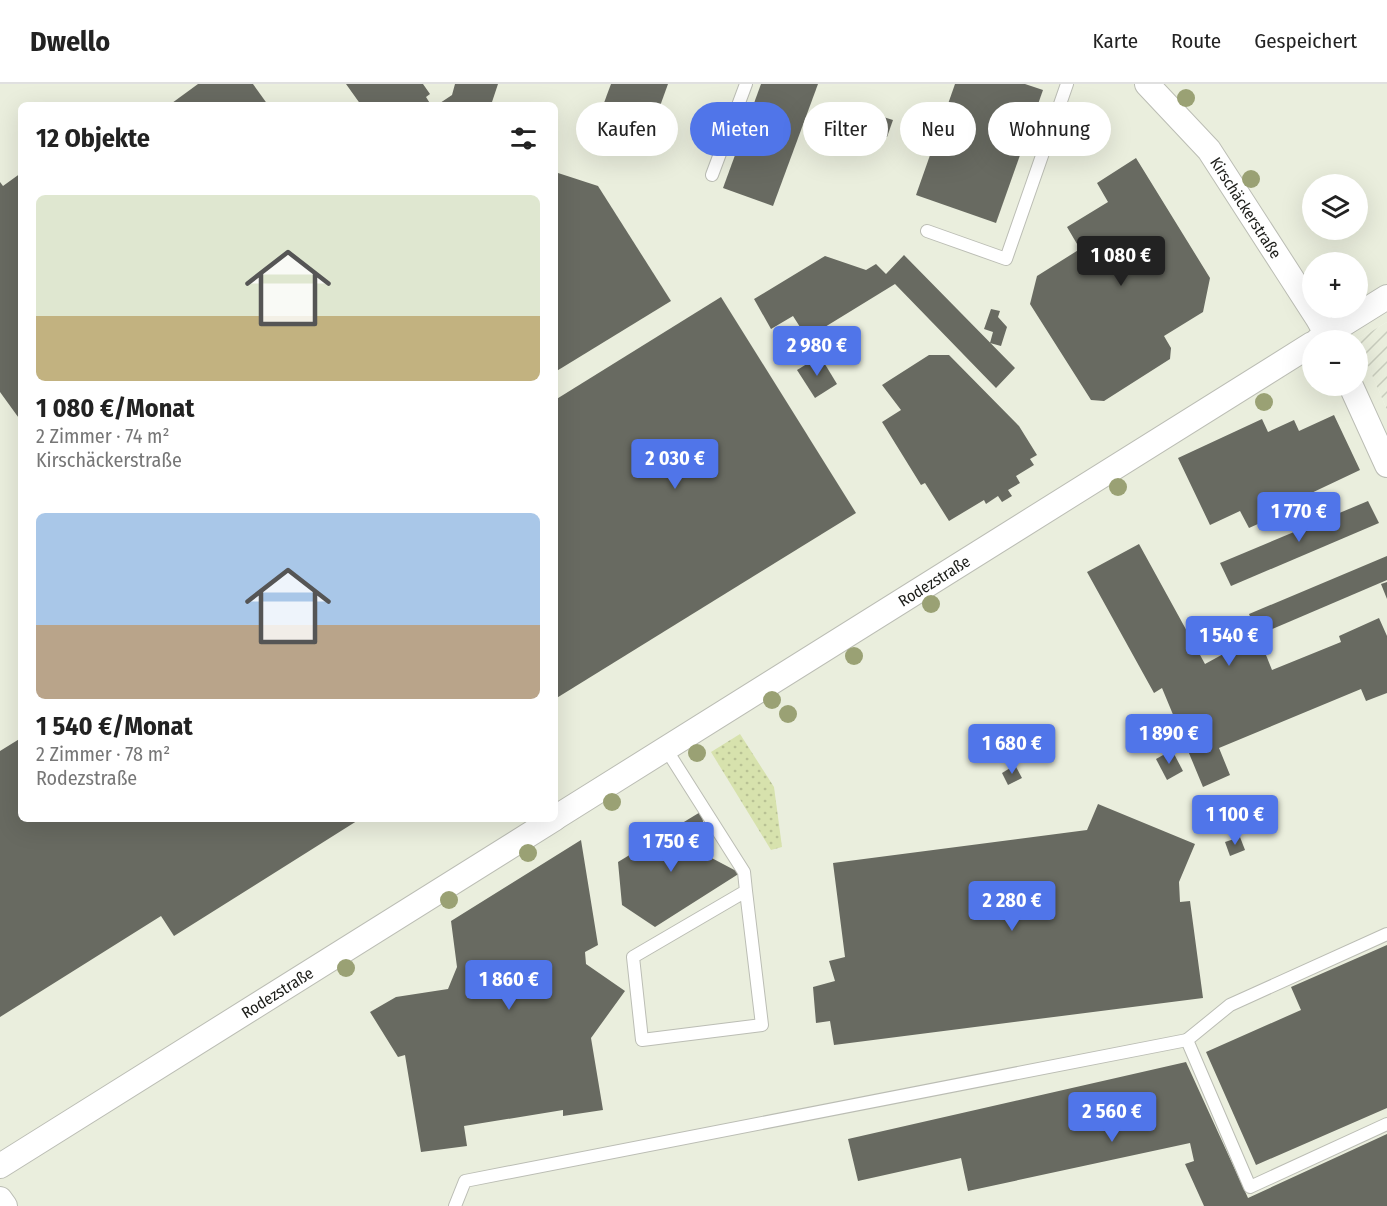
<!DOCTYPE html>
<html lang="de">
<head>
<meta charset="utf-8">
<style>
	body { margin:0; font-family:"Fira Sans Condensed",sans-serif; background:#f6f6f6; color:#222; height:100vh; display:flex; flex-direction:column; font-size:22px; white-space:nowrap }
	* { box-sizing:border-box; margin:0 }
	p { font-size:20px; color:#767676 }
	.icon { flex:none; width:33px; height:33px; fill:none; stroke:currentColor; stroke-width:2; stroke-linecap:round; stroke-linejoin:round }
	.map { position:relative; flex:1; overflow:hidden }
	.panel { position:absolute; left:18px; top:18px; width:540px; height:720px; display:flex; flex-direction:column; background:#fff; border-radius:9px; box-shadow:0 6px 24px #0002 }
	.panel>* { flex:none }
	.guide { position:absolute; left:576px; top:18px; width:570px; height:54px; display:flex; gap:12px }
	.tools { position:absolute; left:1302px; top:90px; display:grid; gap:12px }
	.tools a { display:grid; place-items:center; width:66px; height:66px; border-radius:50%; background:#fff; box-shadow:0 6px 24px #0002; font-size:30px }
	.price { position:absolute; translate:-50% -51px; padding:0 14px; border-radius:6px; background:#5075e9; color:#fff; font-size:20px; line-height:39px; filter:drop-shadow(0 2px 3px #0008) }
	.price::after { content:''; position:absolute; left:50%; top:36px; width:18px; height:14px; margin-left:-9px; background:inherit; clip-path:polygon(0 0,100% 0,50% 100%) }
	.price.active { background:#222; color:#fff }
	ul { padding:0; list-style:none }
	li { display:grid; align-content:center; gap:12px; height:318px; padding:0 18px }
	li span { display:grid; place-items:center; height:186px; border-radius:9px; color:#555 }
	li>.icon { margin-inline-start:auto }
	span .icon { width:108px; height:108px; fill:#fffc; stroke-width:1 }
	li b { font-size:26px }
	h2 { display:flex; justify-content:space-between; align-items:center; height:72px; padding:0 18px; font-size:26px }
	.pill { padding:0 21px; border-radius:27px; background:#fff; box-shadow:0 6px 24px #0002; font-size:21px; line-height:54px }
	.pill.active { background:#5075e9; color:#fff }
	header { display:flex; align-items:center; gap:36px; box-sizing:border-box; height:84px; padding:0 30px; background:#fff; border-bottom:2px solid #e0e0e0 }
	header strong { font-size:28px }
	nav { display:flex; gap:33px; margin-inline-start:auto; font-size:21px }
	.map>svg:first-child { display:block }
	.built { fill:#eaeedd; fill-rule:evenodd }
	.industrial { fill:url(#industrial-furrows) }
	.grass { fill:url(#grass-dots) }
	.building { fill:#686a61 }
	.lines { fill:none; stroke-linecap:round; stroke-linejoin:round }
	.lane-casing { stroke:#bbbdb4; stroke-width:14 }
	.street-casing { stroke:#bbbdb4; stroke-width:26 }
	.lane { stroke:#fff; stroke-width:12 }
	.street { stroke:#fff; stroke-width:24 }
	.tree { fill:#9aa174 }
	.labels { text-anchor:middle; stroke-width:5; stroke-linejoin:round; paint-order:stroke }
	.street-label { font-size:16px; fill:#1c1d19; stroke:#fff }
</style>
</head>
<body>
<header>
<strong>Dwello</strong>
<nav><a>Karte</a><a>Route</a><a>Gespeichert</a></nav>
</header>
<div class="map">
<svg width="1387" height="1122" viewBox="0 0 1387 1122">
	<defs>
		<pattern id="industrial-furrows" width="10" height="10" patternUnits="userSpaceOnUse" patternTransform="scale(1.5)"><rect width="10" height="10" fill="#eaeedd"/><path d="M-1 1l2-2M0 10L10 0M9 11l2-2" fill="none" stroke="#c8ccbd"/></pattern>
		<pattern id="grass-dots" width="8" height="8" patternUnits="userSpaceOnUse" patternTransform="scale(1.5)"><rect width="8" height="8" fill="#d7e2ad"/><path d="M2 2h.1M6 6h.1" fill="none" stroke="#b8c194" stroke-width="1.8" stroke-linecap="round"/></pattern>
	</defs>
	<rect width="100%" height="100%" fill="#f8faf0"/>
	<path class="built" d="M0,0H1387V238L1357,256H1312V302H1358V257L1387,326V1122H0ZM21,21H555V735H21ZM1312,100H1358V146H1312ZM1312,178H1358V224H1312Z"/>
	<path class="industrial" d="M1387,238V326L1357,256Z"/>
	<path class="grass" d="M740,650L774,703L782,763L771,766L711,668Z"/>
	<g class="building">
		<path d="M198,0H253L268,21H173L172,19Z"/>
		<path d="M346,0H423L430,10L426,13L431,21H361Z"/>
		<path d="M455,0H498L491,21H437L452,11Z"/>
		<path d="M611,0H668L643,69L592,51Z"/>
		<path d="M761,0H818L773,122L723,104Z"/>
		<path d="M955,0H1025L1043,6L996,139L916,111Z"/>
		<path d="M854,24L893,36L887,53L848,40Z"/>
		<path d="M1136,74L1210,194L1203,228L1164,252L1171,264L1170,275L1104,317L1091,316L1030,220L1037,192L1080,165L1067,143L1108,118L1097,99Z"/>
		<path d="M555,88L598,102L671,217L555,288Z"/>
		<path d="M21,89V337L0,308V98L3,102Z"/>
		<path d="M904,171L1015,284L996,304L895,200L807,254L793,232L771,245L754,215L825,172L866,186L876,180L886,190Z"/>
		<path d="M721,213L856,429L555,615V316Z"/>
		<path d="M991,225L1000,227L998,233L1007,243L1001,262L990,259L993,248L984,245Z"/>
		<path d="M929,271H949L1019,342L1037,371L1030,375L1034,381L1016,392L1020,399L1008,406L1012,412L1002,418L998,412L986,420L984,416L949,437L925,399L921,401L882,338L901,326L882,301Z"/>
		<path d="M820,272L837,300L815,314L797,286Z"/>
		<path d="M1334,331L1360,386L1267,430L1269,435L1249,444L1240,427L1210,441L1178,374L1262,335L1268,348L1294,336L1299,347Z"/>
		<path d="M1368,417L1379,439L1231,502L1220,479Z"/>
		<path d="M1139,460L1205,580L1258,551L1272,586L1341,558L1339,552L1379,534L1387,552V609L1366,617L1361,605L1219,664L1230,691L1203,703L1162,604L1154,609L1087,488Z"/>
		<path d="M1387,472V496L1258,551L1249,530Z"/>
		<path d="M1387,498V515L1381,500Z"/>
		<path d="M21,654V735H360L174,852L161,832L0,933V667Z"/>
		<path d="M1172,666L1183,687L1167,696L1156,675Z"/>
		<path d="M1015,681L1022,694L1008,701L1002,689Z"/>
		<path d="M1098,720L1195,760L1179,798L1180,818L1190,817L1203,914L834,961L830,937L816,939L813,903L835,897L829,877L845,873L833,779L1087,746Z"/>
		<path d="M702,727L706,771L740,789L655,843L622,821L618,778Z"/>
		<path d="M1240,753L1245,766L1230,772L1225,758Z"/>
		<path d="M581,756L598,861L585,868L586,880L625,907L591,954L603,1026L563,1032V1026L464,1042L467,1062L421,1068L405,971L398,973L370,928L396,913L448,905L457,883L451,837Z"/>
		<path d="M1387,861V1024L1256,1081L1206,968L1301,926L1291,903Z"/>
		<path d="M1186,978L1248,1114L1387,1050V1122H1204L1185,1080L1194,1077L1190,1059L968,1107L961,1074L858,1097L848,1055Z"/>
	</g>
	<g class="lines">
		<g class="lane-casing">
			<g id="lane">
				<path d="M712,91L746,0"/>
				<path d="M927,147L1006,175L1067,0"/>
				<path d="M666,665L744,788L746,807L762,941L642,956L633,873L746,807"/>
				<path d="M1387,850L1230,921L1187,956L1250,1103L1387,1040"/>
				<path d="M455,1122L465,1097L1187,956"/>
			</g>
		</g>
		<g class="street-casing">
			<g id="street">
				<path id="s1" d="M1147,0L1209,66L1318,235L1330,256"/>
				<path d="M1318,256L1387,213"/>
				<path d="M1351,302L1387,381"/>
				<path id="s2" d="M555,734L1312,260"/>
				<path id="s3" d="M0,1082L554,735"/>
				<path d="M0,1115L5,1122"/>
			</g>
		</g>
		<use href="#lane" class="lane"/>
		<use href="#street" class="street"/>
	</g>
	<g class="tree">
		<circle cx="1186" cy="14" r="9"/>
		<circle cx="1251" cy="95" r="9"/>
		<circle cx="1264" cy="318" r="9"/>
		<circle cx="1118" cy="403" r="9"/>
		<circle cx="931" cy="520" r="9"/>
		<circle cx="854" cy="572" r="9"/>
		<circle cx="772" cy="616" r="9"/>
		<circle cx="788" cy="630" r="9"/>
		<circle cx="697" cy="669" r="9"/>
		<circle cx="612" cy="718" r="9"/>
		<circle cx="528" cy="769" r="9"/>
		<circle cx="449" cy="816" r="9"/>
		<circle cx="346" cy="884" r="9"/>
	</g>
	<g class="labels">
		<g class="street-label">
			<text dy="6" stroke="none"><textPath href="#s1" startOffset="159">Kirschäckerstraße</textPath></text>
			<text dy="6" stroke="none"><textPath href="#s2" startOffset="447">Rodezstraße</textPath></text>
			<text dy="6" stroke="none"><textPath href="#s3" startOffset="327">Rodezstraße</textPath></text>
		</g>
	</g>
</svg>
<div class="tools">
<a><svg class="icon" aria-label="layers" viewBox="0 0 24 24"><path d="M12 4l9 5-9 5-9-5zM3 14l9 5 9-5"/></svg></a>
<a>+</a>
<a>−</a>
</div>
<b class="price active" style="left:1121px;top:203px">1 080 €</b>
<b class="price" style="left:817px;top:293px">2 980 €</b>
<b class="price" style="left:675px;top:406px">2 030 €</b>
<b class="price" style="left:1299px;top:459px">1 770 €</b>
<b class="price" style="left:1229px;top:583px">1 540 €</b>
<b class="price" style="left:1169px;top:681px">1 890 €</b>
<b class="price" style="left:1012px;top:691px">1 680 €</b>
<b class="price" style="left:1235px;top:762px">1 100 €</b>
<b class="price" style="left:671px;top:789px">1 750 €</b>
<b class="price" style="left:1012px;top:848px">2 280 €</b>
<b class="price" style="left:509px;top:927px">1 860 €</b>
<b class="price" style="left:1112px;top:1059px">2 560 €</b>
<div class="guide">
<a class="pill">Kaufen</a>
<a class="pill active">Mieten</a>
<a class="pill">Filter</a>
<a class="pill">Neu</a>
<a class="pill">Wohnung</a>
</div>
<section class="panel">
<h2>12 Objekte<svg class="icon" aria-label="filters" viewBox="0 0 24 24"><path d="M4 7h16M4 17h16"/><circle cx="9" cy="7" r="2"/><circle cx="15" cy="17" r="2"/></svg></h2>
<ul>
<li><span style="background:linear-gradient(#dfe7d0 65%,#c2b280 0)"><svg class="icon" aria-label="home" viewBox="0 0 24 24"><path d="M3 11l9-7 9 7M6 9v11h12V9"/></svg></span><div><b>1 080 €/Monat</b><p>2 Zimmer · 74 m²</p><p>Kirschäckerstraße</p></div></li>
<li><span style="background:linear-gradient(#a9c7e8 60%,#b9a48a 0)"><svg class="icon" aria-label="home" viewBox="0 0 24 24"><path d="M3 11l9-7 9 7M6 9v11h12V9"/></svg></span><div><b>1 540 €/Monat</b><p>2 Zimmer · 78 m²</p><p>Rodezstraße</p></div></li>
</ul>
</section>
</div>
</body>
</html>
